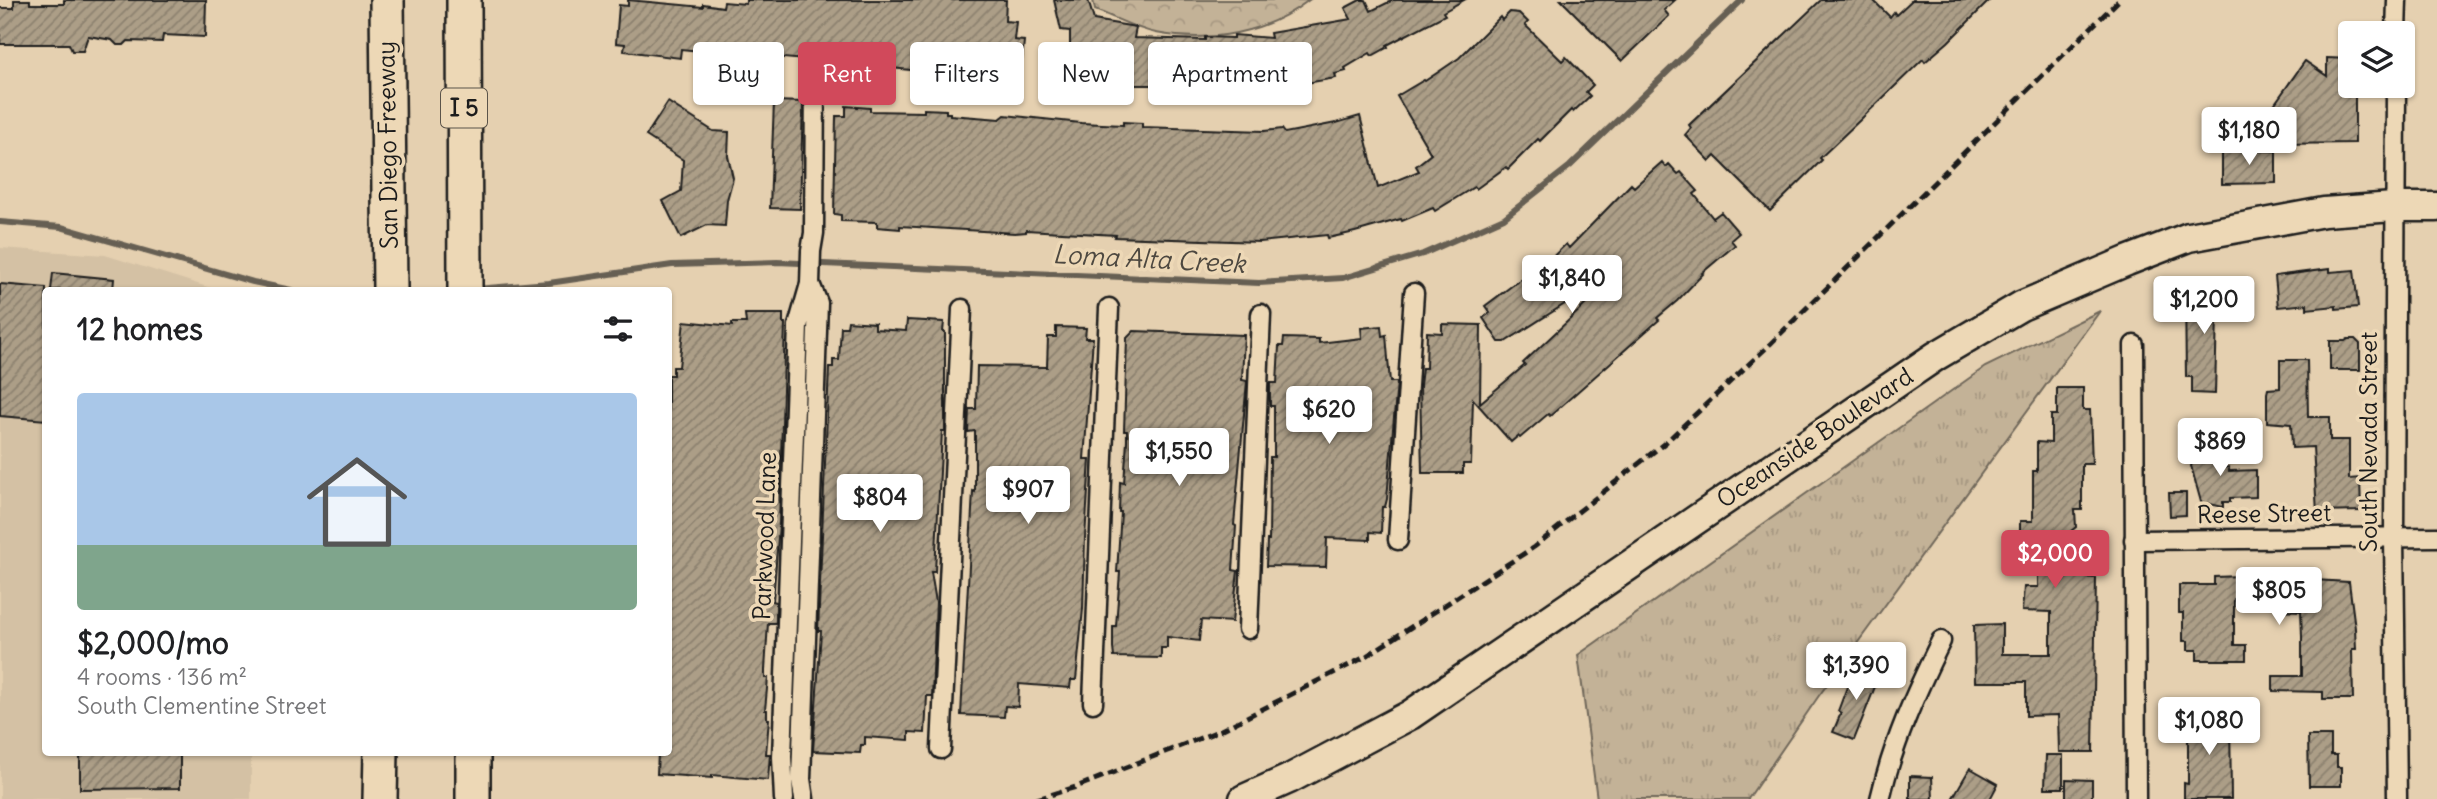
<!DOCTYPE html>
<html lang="en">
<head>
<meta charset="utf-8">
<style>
	body { margin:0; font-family:Delius,sans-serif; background:#f6f6f6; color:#202124; height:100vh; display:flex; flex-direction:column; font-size:26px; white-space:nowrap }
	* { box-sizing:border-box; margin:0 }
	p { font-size:23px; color:#757577 }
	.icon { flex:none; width:38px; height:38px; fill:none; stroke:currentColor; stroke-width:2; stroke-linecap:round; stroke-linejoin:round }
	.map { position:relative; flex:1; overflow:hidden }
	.drawer { position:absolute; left:42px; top:287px; width:630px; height:469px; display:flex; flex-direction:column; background:#fff; border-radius:7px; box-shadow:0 2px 5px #0004 }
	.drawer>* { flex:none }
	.hud { position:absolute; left:693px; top:42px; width:665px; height:63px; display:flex; gap:14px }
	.tools { position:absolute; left:2338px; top:21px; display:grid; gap:14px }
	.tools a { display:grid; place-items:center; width:77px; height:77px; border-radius:7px; background:#fff; box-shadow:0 2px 5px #0004; font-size:35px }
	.price { position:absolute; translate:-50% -60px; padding:0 16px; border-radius:7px; background:#fff; color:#222; font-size:23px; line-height:46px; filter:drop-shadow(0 2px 4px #0008) }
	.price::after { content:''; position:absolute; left:50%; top:42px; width:21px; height:16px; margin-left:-10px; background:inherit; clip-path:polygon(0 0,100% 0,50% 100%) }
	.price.on { background:#d1495b; color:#fff }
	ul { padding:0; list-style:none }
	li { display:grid; align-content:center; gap:14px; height:371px; padding:0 35px }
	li+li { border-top:2px solid #e0e0e0 }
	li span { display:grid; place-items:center; height:217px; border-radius:7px; color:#555 }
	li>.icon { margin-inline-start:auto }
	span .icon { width:126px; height:126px; fill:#fffc; stroke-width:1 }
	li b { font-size:30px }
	h2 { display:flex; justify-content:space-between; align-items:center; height:84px; padding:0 35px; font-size:30px }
	.chip { padding:0 24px; border-radius:7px; background:#fff; box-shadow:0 2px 5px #0004; font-size:24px; line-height:63px }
	.chip.on { background:#d1495b; color:#fff }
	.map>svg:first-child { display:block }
	.built { fill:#d4c1a4 }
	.grass { fill:url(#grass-tufts); stroke:#70675a; stroke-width:2 }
	.forest { fill:url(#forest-crowns); stroke:#70675a; stroke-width:2 }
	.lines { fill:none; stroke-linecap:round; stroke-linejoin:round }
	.stream { stroke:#665f53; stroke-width:6 }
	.building { fill:url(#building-hatch); stroke:#1c1c1c; stroke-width:2 }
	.street-casing { stroke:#1c1c1c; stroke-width:23 }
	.primary-casing { stroke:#1c1c1c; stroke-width:33 }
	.highway-casing { stroke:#1c1c1c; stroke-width:38 }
	.street { stroke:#edd8b6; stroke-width:18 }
	.primary { stroke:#edd8b6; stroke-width:28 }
	.highway { stroke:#edd8b6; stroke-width:33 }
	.rail { stroke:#1c1c1c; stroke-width:5; stroke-dasharray:10 5; stroke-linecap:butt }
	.labels { text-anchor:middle; stroke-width:7; stroke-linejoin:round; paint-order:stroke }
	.shield { fill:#edd8b6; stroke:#5b544a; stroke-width:2 }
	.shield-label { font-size:23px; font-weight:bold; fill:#1c1c1c }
	.street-label { font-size:24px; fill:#1c1c1c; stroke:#edd8b6 }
	.water-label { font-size:26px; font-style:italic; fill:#4d4840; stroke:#edd8b6 }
</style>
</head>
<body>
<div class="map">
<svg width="2437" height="799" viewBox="0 0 2437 799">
	<defs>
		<pattern id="grass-tufts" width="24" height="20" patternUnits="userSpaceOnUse" patternTransform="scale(1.75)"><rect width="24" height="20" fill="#c3b297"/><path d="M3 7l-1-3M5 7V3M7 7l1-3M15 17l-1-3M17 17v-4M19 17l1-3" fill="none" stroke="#a79882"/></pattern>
		<pattern id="forest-crowns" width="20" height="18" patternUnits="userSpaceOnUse" patternTransform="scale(1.75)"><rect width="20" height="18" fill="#c3b297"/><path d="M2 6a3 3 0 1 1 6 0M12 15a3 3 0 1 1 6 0" fill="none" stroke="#a79882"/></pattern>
		<pattern id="building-hatch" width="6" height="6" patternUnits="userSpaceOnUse" patternTransform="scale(1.75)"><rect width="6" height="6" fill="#ac9e87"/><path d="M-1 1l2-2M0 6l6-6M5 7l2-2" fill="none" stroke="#8b806e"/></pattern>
	</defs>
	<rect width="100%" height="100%" fill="#e5d0b0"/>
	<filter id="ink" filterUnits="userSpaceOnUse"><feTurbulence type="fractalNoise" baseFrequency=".0143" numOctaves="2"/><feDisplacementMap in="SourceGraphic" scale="14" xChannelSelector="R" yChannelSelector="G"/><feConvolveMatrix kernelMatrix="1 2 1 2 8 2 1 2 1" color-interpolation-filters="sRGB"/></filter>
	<g filter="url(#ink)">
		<path class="built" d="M0,248L105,255L217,290H46V752L251,753V799H0Z"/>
		<path class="grass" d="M2100,311L1818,697L1748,799H1597L1578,655L1985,367Z"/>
		<path class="forest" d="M1093,0H1309C1265,34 1210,43 1156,33C1136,29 1114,17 1095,10Z"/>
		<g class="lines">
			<g class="stream">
				<path d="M0,222L61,227L253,282L291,290"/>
				<path d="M476,289L549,283L672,265L777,262L1259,283L1343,278L1423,254L1504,218L1570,166L1742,0"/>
			</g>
		</g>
		<g class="building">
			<path d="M14,0H30V4H64V0H206L205,37L163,35L162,42L128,41L124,45H117L112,40L88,36L83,51H72L69,44H0V8H14Z"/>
			<path d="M628,0L703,7V4L723,7L724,2L746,4V0H1006L1005,21L1016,22L1014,40L1024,41L1021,71L1012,70V73L986,71V73L977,72V74L940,70V73L881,67V63L837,60L827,62L762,56V60L729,58L730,54L681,49L680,58L624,51L625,44L616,43L619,5L628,6Z"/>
			<path d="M1054,0H1088L1094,20L1136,27L1134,38L1205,40V37L1234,38V35L1271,38L1270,33L1351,19L1345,8L1360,0H1366L1371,11L1393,0H1464L1443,12L1445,15L1387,45L1388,47L1372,56L1370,53L1345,68L1346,71L1335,74L1336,78L1259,91L1189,88V85H1133L1105,81L1106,79L1075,75L1077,57L1070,56V31L1061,30Z"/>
			<path d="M1561,0H1675L1664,10L1669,16L1622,61Z"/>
			<path d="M1821,0H1873L1890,17L1894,12L1896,15L1912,0H1990L1948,42L1925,62L1923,59L1860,120L1820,158L1822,160L1770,211L1715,156L1710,161L1685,135L1691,128L1689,125Z"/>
			<path d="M1510,12L1519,13L1528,22L1525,25L1562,61L1566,57L1593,85L1586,92L1590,96L1573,112L1571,110L1540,141L1538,139L1508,169L1506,167L1476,189L1474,187L1435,211L1433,208L1402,221L1401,219L1355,232L1328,238L1327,235L1260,242L1115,237L1116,235L1026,230V232L1015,233L900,226V229L877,227V222L841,221V215L834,214L836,116H846V106L870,108V111L924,112V109L946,110V113H950V115L1000,119L1005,115L1081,123L1123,125V122L1142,123V127L1264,131L1282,129L1285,133L1336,123L1360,116L1378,188L1419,171L1416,166L1431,154L1397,96L1424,80L1425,81L1459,58L1500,17L1502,20Z"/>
			<path d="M2327,58L2350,59V91H2355V143L2274,144L2256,130L2305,61L2327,76Z"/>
			<path d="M774,101L803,102L800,209L770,208Z"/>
			<path d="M668,102L713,131L729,132L728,156L733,178L727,200L725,226L707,225L681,238L663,201L681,191L683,160L646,136Z"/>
			<path d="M2222,151H2276V183L2222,184Z"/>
			<path d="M1662,162L1666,167L1669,164L1678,174L1681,172L1698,191L1694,194L1713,218L1721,212L1739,233L1731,240L1735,245L1702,273L1703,274L1677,301L1657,318L1659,320L1550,416L1548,414L1520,438L1518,436L1511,442L1473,399L1471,464H1463V473H1422L1420,385L1422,368H1426L1427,332L1442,333V324L1481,325L1480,403L1525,365L1523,363L1586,304L1579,295L1505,342H1499L1483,318L1490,313L1485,306L1529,273L1530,275L1536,271L1537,272L1566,244L1569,248L1631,184L1634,187Z"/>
			<path d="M2330,269V272L2354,270L2358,307L2336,309V306L2307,309V304L2278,307L2275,276Z"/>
			<path d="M53,273L114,279L113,290H51Z"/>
			<path d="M0,284L46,288V420L0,416Z"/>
			<path d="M2185,292H2233V314H2217L2215,394L2192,393V377H2186Z"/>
			<path d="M745,314H783V323H785L779,525L773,601L776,602V623H768L765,670V678H768L765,710H767V719H769L766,754H770L768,780L712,775V778L657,774L658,752H668V375H673V367H679L684,321L732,326V323H746Z"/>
			<path d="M907,320L944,322L943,332H945V431H942L935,572H931L936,602L932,696H927L925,733L909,732V740L865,737V745H861L860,753L813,751L821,631H818L829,367H833V360H839L841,327H847L848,321L875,323V329L906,331Z"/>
			<path d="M1381,326L1382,336L1386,335L1390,382H1397L1387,499L1385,507H1382L1381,533L1370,532V540L1327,538L1326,567L1266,566L1267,540H1269L1270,457H1274V406H1270V383H1277L1279,346H1283L1284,338L1319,339V343L1362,338L1361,328Z"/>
			<path d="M1056,327L1086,328L1085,338H1093L1084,459H1090L1085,538L1083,609L1076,680H1071L1070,688L1019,684L1018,707L1005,706L1004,717L961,715L973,491L975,492V431L968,432L969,409H976L977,366L1047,367L1048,337H1056Z"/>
			<path d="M1134,331L1244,335L1242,380L1247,381L1234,525L1236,526L1233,570L1238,571L1232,622L1201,620L1199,641L1167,637V648H1161V658L1114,657L1113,648V626H1116L1120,572H1117L1121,512H1119L1120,482L1124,483L1127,441V431H1124L1127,338Z"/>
			<path d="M2348,339H2355L2360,344V370H2330V341H2345Z"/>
			<path d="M2280,360H2307L2308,417H2330V440H2349V479L2360,478L2361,511L2317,512L2313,447L2292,448L2291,424L2267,422V393L2268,389L2280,388Z"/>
			<path d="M2057,388H2083V410H2090L2092,464H2082V510H2075L2076,527L2071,531L2070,538L2061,540V575L2096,578L2093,752H2059L2058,715L2026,716V682H1975L1974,625L2002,624V654H2051V612L2022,611L2024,587H2038V545H2036L2035,536H2020V521H2033V471H2037V442L2051,443V415H2057Z"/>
			<path d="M2218,443L2220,468L2229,467V471L2256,470V497L2230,498V502H2223V507L2201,502L2191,466L2194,456V444Z"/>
			<path d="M2169,493H2186V515L2170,516Z"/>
			<path d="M2272,575H2296V579L2349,582L2355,628L2356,649H2352L2353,699H2323V692L2273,691V676H2302V637L2301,611L2276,610L2274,600L2271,599H2234V645H2246V660H2197V650H2188V641H2183V613H2179V585H2214V577Z"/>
			<path d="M1859,666L1880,674L1854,740L1833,732L1841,713L1838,711L1850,679L1854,680Z"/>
			<path d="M2191,713H2230L2231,799H2184V783L2188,784V724H2192Z"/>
			<path d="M2308,736H2331V755H2337V767H2341V786H2309Z"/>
			<path d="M159,752V754H180V788L80,789V753Z"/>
			<path d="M2046,755H2063V788H2045Z"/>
			<path d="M1970,768L1998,784L1990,799H1952Z"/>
			<path d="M1910,776L1932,777L1933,799H1910Z"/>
			<path d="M2066,779L2092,780V799H2066Z"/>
		</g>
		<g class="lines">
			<g class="street-casing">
				<g id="street">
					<path d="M2396,33L2397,0"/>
					<path d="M2396,86L2394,537L2397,799"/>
					<path d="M810,284L811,251L814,233L815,78"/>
					<path d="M2134,345L2136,799"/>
					<path d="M1398,540L1414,293"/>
					<path d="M2134,540L2437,537"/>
					<path d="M1248,629L1261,314"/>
					<path d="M1093,703L1109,308"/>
					<path d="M941,749L962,309"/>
					<path d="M784,799L782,757L798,326L810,284L818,303L801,779L804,799"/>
					<path d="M1880,799C1893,743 1916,692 1941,641"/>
				</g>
			</g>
			<g class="primary-casing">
				<path id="primary" d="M1244,799L1289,779L1410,715L1936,356L2021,306L2127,261L2189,237L2324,212L2394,207H2437"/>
			</g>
			<g class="highway-casing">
				<g id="highway">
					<path d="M387,0L390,290"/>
					<path d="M464,0L465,290"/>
					<path d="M473,752V799"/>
					<path d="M380,799L381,752"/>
				</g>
			</g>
			<use href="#street" class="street"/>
			<use href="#primary" class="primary"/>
			<use href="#highway" class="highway"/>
			<path class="rail" d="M1037,799L1076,787L1221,730L1365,657L1534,547L1666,442L1765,349L2119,0"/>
		</g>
	</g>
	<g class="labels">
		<rect class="shield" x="441" y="88.5" width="46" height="39" rx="5"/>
		<g class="shield-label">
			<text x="464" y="116">I 5</text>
		</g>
		<g class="street-label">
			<text transform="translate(388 145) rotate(-91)" y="8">San Diego Freeway</text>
			<text transform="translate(1815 438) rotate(-34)" y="8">Oceanside Boulevard</text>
			<text transform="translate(2369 442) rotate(-90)" y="8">South Nevada Street</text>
			<text transform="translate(2264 514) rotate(-1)" y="8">Reese Street</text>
			<text transform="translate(765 536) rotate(-88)" y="8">Parkwood Lane</text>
		</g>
		<g class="water-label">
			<text transform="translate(1149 259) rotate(3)" y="9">Loma Alta Creek</text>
		</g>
	</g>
</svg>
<div class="tools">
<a><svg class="icon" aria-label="layers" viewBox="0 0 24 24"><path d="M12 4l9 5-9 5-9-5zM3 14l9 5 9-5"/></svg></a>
</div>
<b class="price" style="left:2249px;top:167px">$1,180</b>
<b class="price" style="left:1572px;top:315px">$1,840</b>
<b class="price" style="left:2204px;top:336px">$1,200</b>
<b class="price" style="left:1329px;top:446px">$620</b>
<b class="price" style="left:2220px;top:478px">$869</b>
<b class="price" style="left:1179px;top:488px">$1,550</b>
<b class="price" style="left:1028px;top:526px">$907</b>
<b class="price" style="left:880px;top:534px">$804</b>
<b class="price on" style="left:2055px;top:590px">$2,000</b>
<b class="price" style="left:2279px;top:627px">$805</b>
<b class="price" style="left:1856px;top:702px">$1,390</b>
<b class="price" style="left:2209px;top:757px">$1,080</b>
<div class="hud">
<a class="chip">Buy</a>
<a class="chip on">Rent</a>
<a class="chip">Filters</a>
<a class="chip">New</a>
<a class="chip">Apartment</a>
</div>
<section class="drawer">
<h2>12 homes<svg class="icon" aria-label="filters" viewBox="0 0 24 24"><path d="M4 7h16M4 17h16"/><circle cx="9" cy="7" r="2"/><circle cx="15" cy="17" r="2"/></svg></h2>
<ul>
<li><span style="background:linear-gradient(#a9c7e8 70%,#7fa58c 0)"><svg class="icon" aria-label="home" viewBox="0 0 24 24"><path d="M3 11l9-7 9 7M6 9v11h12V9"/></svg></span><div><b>$2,000/mo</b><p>4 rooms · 136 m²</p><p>South Clementine Street</p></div></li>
</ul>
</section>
</div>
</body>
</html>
